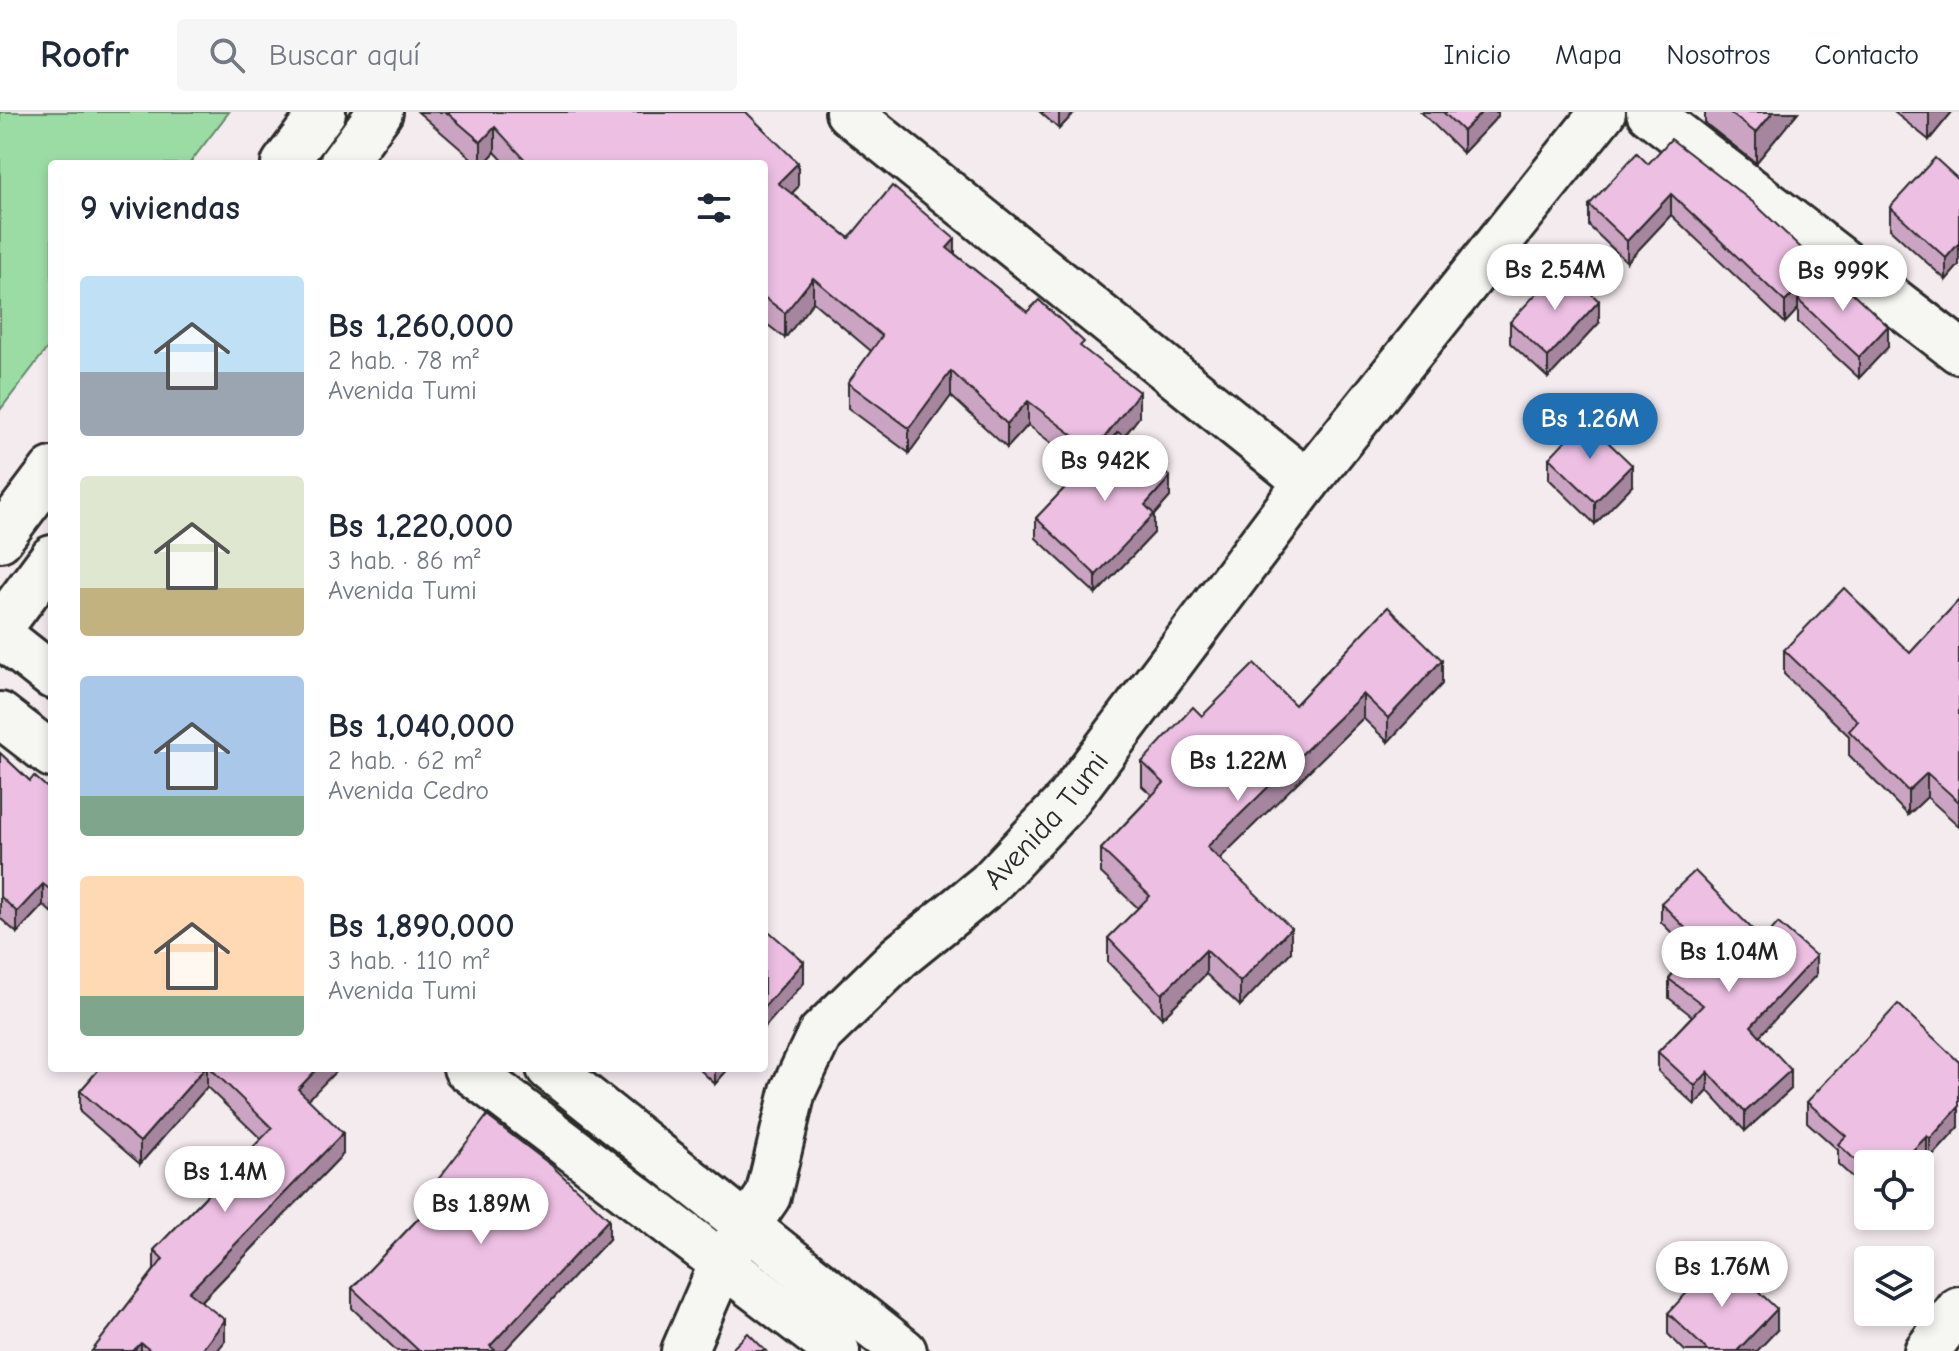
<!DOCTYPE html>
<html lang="es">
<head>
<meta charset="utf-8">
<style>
	body { margin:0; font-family:"Comic Neue",sans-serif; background:#f6f6f7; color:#1f2937; height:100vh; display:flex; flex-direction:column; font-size:30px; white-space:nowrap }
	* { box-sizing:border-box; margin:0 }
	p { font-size:26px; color:#747a83 }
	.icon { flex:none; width:44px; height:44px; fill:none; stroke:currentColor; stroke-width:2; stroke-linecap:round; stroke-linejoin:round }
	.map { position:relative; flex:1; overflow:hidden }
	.drawer { position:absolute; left:48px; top:48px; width:720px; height:912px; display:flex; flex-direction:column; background:#fff; border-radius:8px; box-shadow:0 4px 12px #0003 }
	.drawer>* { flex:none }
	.tools { position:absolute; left:1854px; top:1038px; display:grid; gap:16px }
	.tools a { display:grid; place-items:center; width:80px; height:80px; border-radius:8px; background:#fff; box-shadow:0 4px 12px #0003; font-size:40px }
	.price { position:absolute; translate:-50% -68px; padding:0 18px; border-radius:28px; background:#fff; color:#222; font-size:26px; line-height:52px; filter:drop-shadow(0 2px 4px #0008) }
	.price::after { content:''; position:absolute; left:50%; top:48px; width:24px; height:18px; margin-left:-12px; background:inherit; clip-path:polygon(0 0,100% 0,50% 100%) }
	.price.on { background:#1f6fb2; color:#fff }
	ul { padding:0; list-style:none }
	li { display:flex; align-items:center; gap:24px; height:200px; padding:0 32px }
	li span { display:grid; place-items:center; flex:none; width:224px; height:160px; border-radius:8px; color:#555 }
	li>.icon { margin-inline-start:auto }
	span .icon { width:96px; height:96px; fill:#fffc; stroke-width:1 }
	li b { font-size:34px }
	h2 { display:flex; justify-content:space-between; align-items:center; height:96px; padding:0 32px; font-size:34px }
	header { display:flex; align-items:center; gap:48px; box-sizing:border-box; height:112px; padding:0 40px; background:#fff; border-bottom:2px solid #e0e1e3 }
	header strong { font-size:38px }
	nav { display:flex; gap:44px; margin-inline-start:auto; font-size:28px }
	.search { width:560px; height:72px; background:#f6f6f7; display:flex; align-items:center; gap:20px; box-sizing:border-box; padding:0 28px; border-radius:8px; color:#747a83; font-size:30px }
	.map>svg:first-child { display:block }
	.green { fill:#9bdca5; stroke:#638468; stroke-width:2 }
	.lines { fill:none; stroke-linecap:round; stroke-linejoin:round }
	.street-casing { stroke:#2b2b2b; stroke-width:50 }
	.street { stroke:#f6f6f2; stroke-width:44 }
	.wall { fill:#cca4c3; stroke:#2b2b2b; stroke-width:2 }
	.shaded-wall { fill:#a6869f; stroke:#2b2b2b; stroke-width:2 }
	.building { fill:#edbfe3; stroke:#2b2b2b; stroke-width:2 }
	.labels { text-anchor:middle; stroke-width:7; stroke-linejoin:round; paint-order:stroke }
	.street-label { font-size:30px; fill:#2b2b2b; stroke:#f6f6f2 }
</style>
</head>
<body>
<header>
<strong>Roofr</strong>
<div class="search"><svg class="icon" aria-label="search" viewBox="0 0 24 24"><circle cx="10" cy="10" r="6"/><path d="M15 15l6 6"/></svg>Buscar aquí</div>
<nav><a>Inicio</a><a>Mapa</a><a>Nosotros</a><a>Contacto</a></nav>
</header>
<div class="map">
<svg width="1959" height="1239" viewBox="0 0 1959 1239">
	<rect width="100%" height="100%" fill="#f4ebef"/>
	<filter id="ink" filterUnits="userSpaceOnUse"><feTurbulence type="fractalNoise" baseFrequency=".0125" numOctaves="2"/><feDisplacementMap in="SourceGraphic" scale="16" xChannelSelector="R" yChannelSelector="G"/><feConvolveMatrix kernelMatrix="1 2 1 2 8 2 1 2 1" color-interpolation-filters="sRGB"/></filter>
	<g filter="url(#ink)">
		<path class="green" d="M0,0H229L189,52H52V230L0,298Z"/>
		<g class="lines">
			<g class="street-casing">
				<g id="street">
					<path d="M848,0L1307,370"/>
					<path d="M1649,0L1959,239"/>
					<path d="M284,52L323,0"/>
					<path d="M342,52L380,0"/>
					<path d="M0,427L52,358"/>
					<path d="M0,516L52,446"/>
					<path d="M0,523L52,564"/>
					<path d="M0,603L52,643"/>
					<path d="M466,956L837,1239"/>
					<path d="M549,956L904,1239"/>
					<path id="s1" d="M684,1239L722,1151L768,1084L793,979L820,922L899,845L989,772L1066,690L1307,370L1603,0"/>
					<path d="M1927,1239L1959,1197"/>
				</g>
			</g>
			<use href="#street" class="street"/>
		</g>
		<g class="wall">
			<path d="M418,0H746L798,75L792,81L849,126L955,142L1027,200L1084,238L1139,305L1124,325L1170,385L1154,403V421L1096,482L1036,426V406L1084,356L1028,313L1007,336L951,284L909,341L848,296V271L871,239L813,190L785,226L764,210V52H506L495,40L484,52H478Z"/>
			<path d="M1040,0H1075L1059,17Z"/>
			<path d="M1421,0H1498V4L1463,41Z"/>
			<path d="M1705,0H1798L1756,51L1705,11Z"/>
			<path d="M1894,0H1952L1929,28Z"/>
			<path d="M1648,52L1819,165L1888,235L1859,266L1798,210V197L1785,211L1671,103L1627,150L1589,114V93Z"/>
			<path d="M1959,68V153L1946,168L1890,117V95Z"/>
			<path d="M1510,210L1599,211L1548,266L1510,231Z"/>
			<path d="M1549,346L1632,374L1595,412L1549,367Z"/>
			<path d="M1959,488V714L1927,685L1908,703L1849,643V624L1784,562V538L1910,541Z"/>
			<path d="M1388,495L1442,572L1388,630L1363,606L1219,747L1291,840L1240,894L1206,862L1162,906L1108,850V826L1138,796L1101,761V737L1152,683L1142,674V650L1202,604L1295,593Z"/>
			<path d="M0,641L30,669L52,680V801L43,793L17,821L0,806Z"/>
			<path d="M1661,791L1763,828L1816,863L1759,924L1791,977L1745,1019L1708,979L1695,993L1658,959V940L1692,904L1669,886V867L1690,839L1661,810Z"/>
			<path d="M1959,950V1015L1930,1047L1927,1044L1919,1052H1868V1080L1838,1052V1038L1807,1010V990Z"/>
			<path d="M100,956H339L308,987L343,1042L201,1190L225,1229L217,1239H92L154,1158V1138L261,1027L207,975L140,1052L80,1000V979Z"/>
			<path d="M698,956H729L715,972Z"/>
			<path d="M430,1078L609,1127L504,1239H397L352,1196V1176L430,1094Z"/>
			<path d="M1668,1201L1777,1218L1757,1239H1685L1668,1222Z"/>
		</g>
		<g class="shaded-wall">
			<path d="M1059,0H1075L1059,17Z"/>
			<path d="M1482,0H1498V4L1463,41V19Z"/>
			<path d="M1773,0H1798L1756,51V21Z"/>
			<path d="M1929,0H1952L1929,28Z"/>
			<path d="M495,15V40L484,52H481V30Z"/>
			<path d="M798,51V75L778,95V71Z"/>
			<path d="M1671,82V103L1627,150V129Z"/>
			<path d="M955,127V151L947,136Z"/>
			<path d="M1959,131V153L1946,168V146Z"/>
			<path d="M1819,153V174L1798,188V197L1785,211V190Z"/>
			<path d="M813,166V190L785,226V201Z"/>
			<path d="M1599,189V211L1548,266V245Z"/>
			<path d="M1888,214V235L1859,266V245Z"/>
			<path d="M951,259V284L909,341V316Z"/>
			<path d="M1139,280V305L1094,363V339Z"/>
			<path d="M1028,289V313L1007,336V312Z"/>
			<path d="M1632,353V374L1595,412V390Z"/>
			<path d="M1170,365V385L1154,403V421L1096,482V463L1145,393Z"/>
			<path d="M1442,548V572L1388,630V606Z"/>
			<path d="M1363,582V606L1207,759V735Z"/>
			<path d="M1927,661V685L1908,703V679Z"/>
			<path d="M43,772V793L17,821V800Z"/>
			<path d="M1291,816V840L1240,894V870Z"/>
			<path d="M1206,838V862L1162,906V882Z"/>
			<path d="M1816,844V863L1751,933V914Z"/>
			<path d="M804,850V871L764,916V895Z"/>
			<path d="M205,956H207V975L140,1052V1030Z"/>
			<path d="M318,956H339L298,998V977Z"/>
			<path d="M715,956H729L715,972Z"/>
			<path d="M1791,958V977L1745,1019V1000Z"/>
			<path d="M1708,960V979L1695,993V974Z"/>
			<path d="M1959,995V1015L1930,1047V1027Z"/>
			<path d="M343,1021V1042L189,1202V1180Z"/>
			<path d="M1927,1024V1044L1919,1052H1899Z"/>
			<path d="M609,1107V1127L504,1239H490V1234Z"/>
			<path d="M1777,1197V1218L1757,1239H1737Z"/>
			<path d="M225,1208V1229L217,1239H201Z"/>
			<path d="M141,1231V1239H133Z"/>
		</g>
		<g class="building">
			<path d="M446,0H746L798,51L778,71L849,126L892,74L955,127L947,136L1027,200L1039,188L1084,230L1080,234L1139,280L1094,339L1028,289L1007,312L951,259L909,316L848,271L882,224L813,166L785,201L764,185V52H529L495,15L481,30Z"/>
			<path d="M1443,0H1482L1463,19Z"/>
			<path d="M1729,0H1773L1756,21Z"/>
			<path d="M1671,27L1754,91L1819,153L1785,190L1671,82L1627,129L1589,93L1637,41L1648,52Z"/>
			<path d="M1935,46L1959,68V131L1946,146L1890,95Z"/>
			<path d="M1562,154L1599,189L1548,245L1510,210Z"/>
			<path d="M1827,157L1888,214L1859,245L1798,188Z"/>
			<path d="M1585,308L1632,353L1595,390L1549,346Z"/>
			<path d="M1118,320L1170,365L1145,393L1154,402L1096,463L1036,406Z"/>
			<path d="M1844,476L1910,541L1959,488V690L1927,661L1908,679L1849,619L1858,609L1784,538Z"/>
			<path d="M1388,495L1442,548L1388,606L1363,582L1207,735L1291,816L1240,870L1206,838L1162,882L1108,826L1150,784L1101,737L1164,671L1142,650L1193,595L1202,604L1254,552L1295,593Z"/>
			<path d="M0,641L30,669L34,664L52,680V779L43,772L17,800L0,784Z"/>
			<path d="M1695,759L1763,828L1778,811L1816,844L1751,914L1791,958L1745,1000L1708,960L1695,974L1658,940L1703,893L1669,867L1698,829L1661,791Z"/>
			<path d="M764,815L804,850L764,895Z"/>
			<path d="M1898,892L1959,950V995L1930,1027L1927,1024L1899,1052H1868V1060L1838,1032L1846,1024L1807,990Z"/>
			<path d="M100,956H205L140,1030L80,979Z"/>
			<path d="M210,956H318L298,977L343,1021L189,1180L225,1208L201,1239H151L141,1231L133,1239H92L163,1147L154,1138L272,1016Z"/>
			<path d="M487,1004L551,1053L609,1107L490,1234L496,1239H419L352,1176L439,1085L430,1078Z"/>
			<path d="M1721,1144L1777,1197L1737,1239H1708L1668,1201Z"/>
			<path d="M748,1221L766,1239H730Z"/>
		</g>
	</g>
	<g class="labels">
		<g class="street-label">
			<text dy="10" stroke="none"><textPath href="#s1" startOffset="660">Avenida Tumi</textPath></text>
		</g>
	</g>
</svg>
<div class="tools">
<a><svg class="icon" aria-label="locate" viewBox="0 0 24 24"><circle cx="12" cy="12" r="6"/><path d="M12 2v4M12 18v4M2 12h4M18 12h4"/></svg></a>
<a><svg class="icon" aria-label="layers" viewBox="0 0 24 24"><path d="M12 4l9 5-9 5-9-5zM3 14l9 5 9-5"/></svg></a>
</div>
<b class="price" style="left:1555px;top:200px">Bs 2.54M</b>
<b class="price" style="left:1843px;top:201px">Bs 999K</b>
<b class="price on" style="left:1590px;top:349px">Bs 1.26M</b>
<b class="price" style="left:1105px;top:391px">Bs 942K</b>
<b class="price" style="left:1238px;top:691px">Bs 1.22M</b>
<b class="price" style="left:1729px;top:882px">Bs 1.04M</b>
<b class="price" style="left:225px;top:1102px">Bs 1.4M</b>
<b class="price" style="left:481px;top:1134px">Bs 1.89M</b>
<b class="price" style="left:1722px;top:1197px">Bs 1.76M</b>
<section class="drawer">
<h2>9 viviendas<svg class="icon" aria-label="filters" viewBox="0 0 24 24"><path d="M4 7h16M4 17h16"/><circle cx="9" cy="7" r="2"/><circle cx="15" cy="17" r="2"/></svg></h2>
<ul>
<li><span style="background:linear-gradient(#bfe0f5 60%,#9aa5b1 0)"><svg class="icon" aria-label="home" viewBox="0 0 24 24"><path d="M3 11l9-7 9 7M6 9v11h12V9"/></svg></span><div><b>Bs 1,260,000</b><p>2 hab. · 78 m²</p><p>Avenida Tumi</p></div></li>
<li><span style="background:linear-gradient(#dfe7d0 70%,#c2b280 0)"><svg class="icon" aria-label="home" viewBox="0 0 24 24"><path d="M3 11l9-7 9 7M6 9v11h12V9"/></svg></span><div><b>Bs 1,220,000</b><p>3 hab. · 86 m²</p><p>Avenida Tumi</p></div></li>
<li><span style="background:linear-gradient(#a9c7e8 75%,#7fa58c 0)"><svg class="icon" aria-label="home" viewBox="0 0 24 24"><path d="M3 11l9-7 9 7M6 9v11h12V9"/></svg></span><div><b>Bs 1,040,000</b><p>2 hab. · 62 m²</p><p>Avenida Cedro</p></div></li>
<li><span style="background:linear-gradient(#ffd9b3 75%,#7fa58c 0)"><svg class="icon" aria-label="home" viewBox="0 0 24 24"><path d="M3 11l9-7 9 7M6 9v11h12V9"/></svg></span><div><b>Bs 1,890,000</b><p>3 hab. · 110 m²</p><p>Avenida Tumi</p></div></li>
</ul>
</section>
</div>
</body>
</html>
